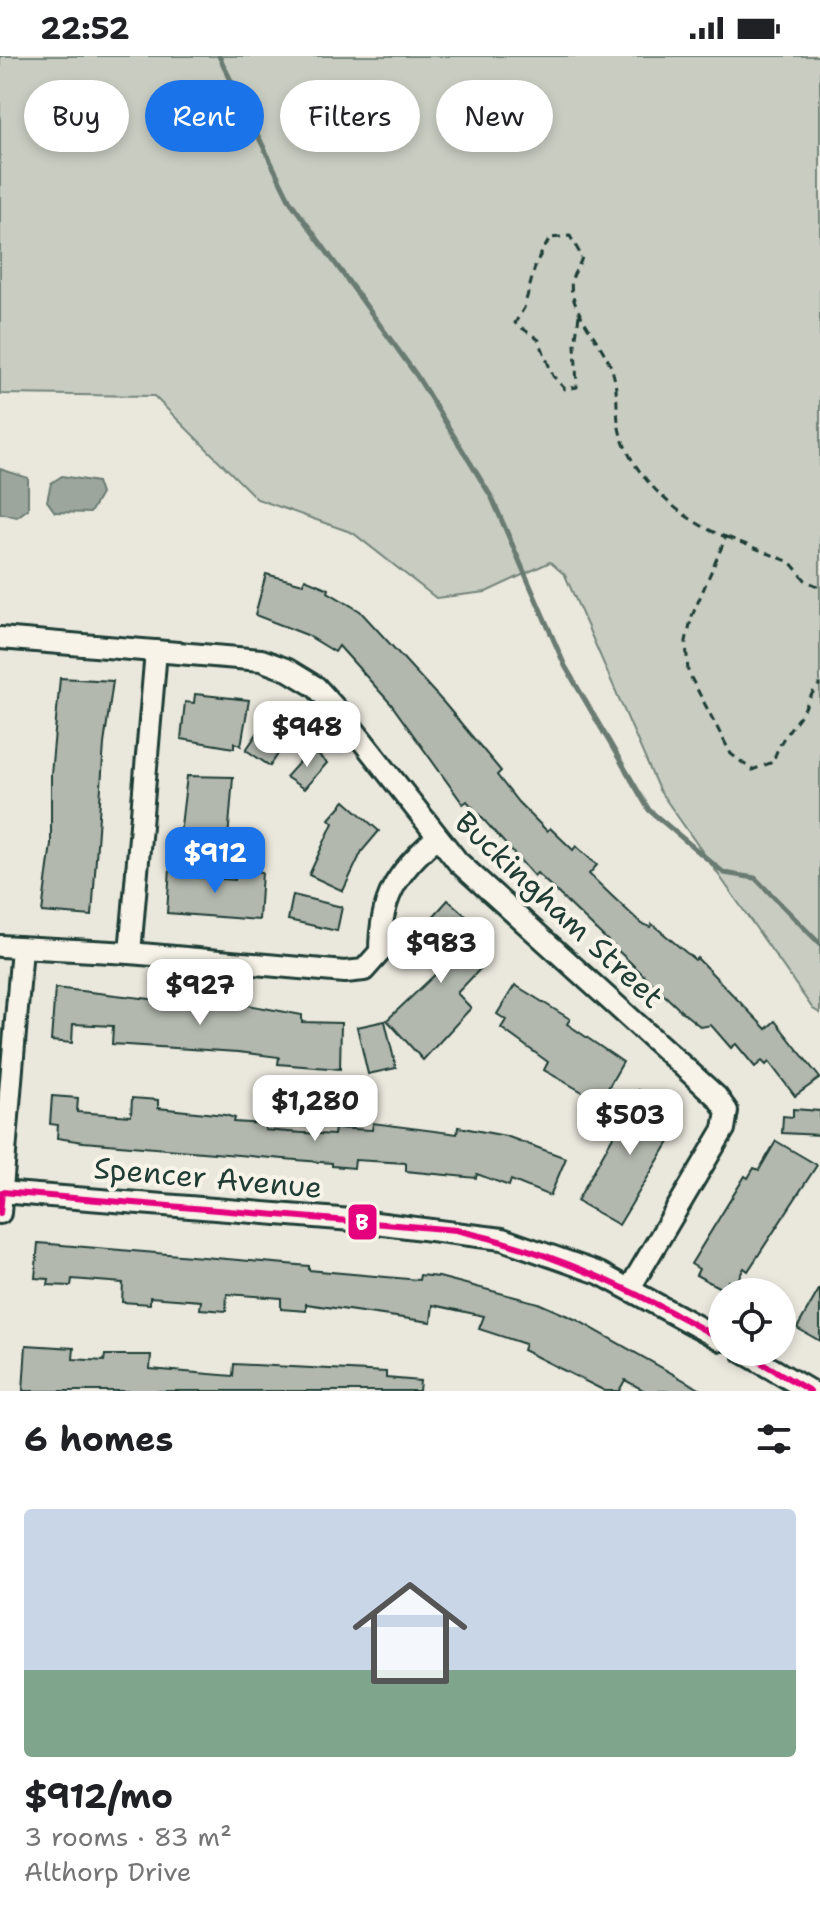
<!DOCTYPE html>
<html lang="en">
<head>
<meta charset="utf-8">
<style>
	body { margin:0; font-family:"Shantell Sans",sans-serif; background:#f6f6f6; color:#202124; height:100vh; display:flex; flex-direction:column; font-size:30px; white-space:nowrap }
	* { box-sizing:border-box; margin:0 }
	p { font-size:26px; color:#757577 }
	.icon { flex:none; width:44px; height:44px; fill:none; stroke:currentColor; stroke-width:2; stroke-linecap:round; stroke-linejoin:round }
	.map { position:relative; height:1335px; overflow:hidden }
	.side { display:flex; flex-direction:column; background:#fff; flex:1 }
	.side>* { flex:none }
	.guide { position:absolute; left:24px; top:24px; width:772px; height:72px; display:flex; gap:16px }
	.buttons { position:absolute; left:708px; top:1222px; display:grid; gap:16px }
	.buttons a { display:grid; place-items:center; width:88px; height:88px; border-radius:50%; background:#fff; box-shadow:0 4px 12px #0003; font-size:40px }
	.price { position:absolute; translate:-50% -68px; padding:0 18px; border-radius:16px; background:#fff; color:#222; font-size:26px; line-height:52px; filter:drop-shadow(0 2px 4px #0008) }
	.price::after { content:''; position:absolute; left:50%; top:48px; width:24px; height:18px; margin-left:-12px; background:inherit; clip-path:polygon(0 0,100% 0,50% 100%) }
	.price.current { background:#1a73e8; color:#fff }
	ul { padding:0; list-style:none }
	li { display:grid; align-content:center; gap:16px; height:424px; padding:0 24px }
	li+li { border-top:2px solid #e0e0e0 }
	li span { display:grid; place-items:center; height:248px; border-radius:8px; color:#555 }
	li>.icon { margin-inline-start:auto }
	span .icon { width:144px; height:144px; fill:#fffc; stroke-width:1 }
	li b { font-size:34px }
	h2 { display:flex; justify-content:space-between; align-items:center; height:96px; padding:0 24px; font-size:34px }
	.chip { padding:0 28px; border-radius:36px; background:#fff; box-shadow:0 4px 12px #0003; font-size:28px; line-height:72px }
	.chip.current { background:#1a73e8; color:#fff }
	.status { display:flex; justify-content:space-between; align-items:center; height:56px; padding:0 40px; background:#fff; direction:ltr }
	.status svg { height:22px; fill:currentColor }
	.map>svg:first-child { display:block }
	.green { fill:#c8ccc1; stroke:#74847a; stroke-width:2 }
	.water { fill:#9ca69c; stroke:#6a7c72; stroke-width:2 }
	.lines { fill:none; stroke-linecap:round; stroke-linejoin:round }
	.stream { stroke:#6a7c72; stroke-width:5 }
	.building { fill:#b2b8ae; stroke:#1f3d34; stroke-width:2 }
	.street-casing { stroke:#1f3d34; stroke-width:26 }
	.path { stroke:#1f3d34; stroke-width:3; stroke-dasharray:8 6; stroke-linecap:butt }
	.street { stroke:#f7f3e8; stroke-width:20 }
	.bus-1-casing { stroke:#f7f3e8; stroke-width:12 }
	.bus-1 { stroke:#e5007d; stroke-width:6 }
	.labels { text-anchor:middle; stroke-width:8; stroke-linejoin:round; paint-order:stroke }
	.street-label { font-size:30px; fill:#1f3d34; stroke:#f7f3e8 }
	.line-badge { stroke:#f7f3e8; stroke-width:3 }
	.badge-label { font-size:22px; text-anchor:middle; font-weight:bold; fill:#fff }
</style>
</head>
<body>
<div class="status"><b>22:52</b><svg viewBox="0 0 49 12"><path d="M0 12V9h3v3zM5 12V6h3v6zM10 12V3h3v9zM15 12V0h3v12zM26 1h20v11H26zM47 4h2v5h-2z"/></svg></div>
<div class="map">
<svg width="820" height="1335" viewBox="0 0 820 1335">
	<rect width="100%" height="100%" fill="#eae8dd"/>
	<filter id="ink" filterUnits="userSpaceOnUse"><feTurbulence type="fractalNoise" baseFrequency=".0125" numOctaves="2"/><feDisplacementMap in="SourceGraphic" scale="16" xChannelSelector="R" yChannelSelector="G"/><feConvolveMatrix kernelMatrix="1 2 1 2 8 2 1 2 1" color-interpolation-filters="sRGB"/></filter>
	<g filter="url(#ink)">
		<path class="green" d="M0,0H820V957L813,953L659,734L565,519L550,506L486,536L436,542L353,477L257,443L154,340L0,338Z"/>
		<g class="water">
			<path d="M0,413L28,422V453L17,461L0,457Z"/>
			<path d="M62,420L97,426L101,438L90,457L55,456L47,445L51,427Z"/>
		</g>
		<g class="lines">
			<path class="stream" d="M219,0L290,145L417,320L492,442L565,610L649,754L724,817L755,822L820,888"/>
		</g>
		<g class="building">
			<path d="M266,518L303,528L305,523L329,533L328,536L360,555L444,647L501,715L497,719L518,746L547,775L550,772L573,794L576,790L597,809L589,818L613,841L642,868L650,871L652,868L695,904L697,902L766,973L775,965L820,1022L795,1040L769,1006L766,1009L762,1005L755,1011L736,988L731,992L711,969L701,971L681,955L537,817L534,820L467,745L463,748L391,648L339,590L335,596L307,579L255,559Z"/>
			<path d="M60,622L113,625L104,688L92,860L42,856L51,788V718Z"/>
			<path d="M195,638L249,644L241,690L234,686V692L181,683L185,646L194,647Z"/>
			<path d="M274,652L298,668L270,710L246,694Z"/>
			<path d="M311,693L327,707L304,733L286,721Z"/>
			<path d="M187,720L233,721L228,783L180,778Z"/>
			<path d="M345,745L379,775L362,795L343,835L309,819L333,767L329,763Z"/>
			<path d="M170,811L196,813L195,821L235,824L236,814L262,816L259,864L167,857Z"/>
			<path d="M293,839L342,851L337,875L288,864Z"/>
			<path d="M448,844L485,877L466,898L481,912L457,937L471,952L423,1004L387,964L442,912L426,897L446,876L431,863Z"/>
			<path d="M515,929L570,963L567,968L623,1006L600,1046L544,1014L548,1006L501,972L506,964L497,958Z"/>
			<path d="M55,932L185,947L248,949L302,959V966L341,967L340,1013L278,1008L279,1001L238,996L112,988L113,970L73,968L72,987L51,985Z"/>
			<path d="M385,965L396,1012L368,1018L357,971Z"/>
			<path d="M639,1034L684,1061L619,1169L577,1145Z"/>
			<path d="M52,1040L78,1042L77,1056L131,1060L132,1042L158,1044V1052L225,1059L235,1062L234,1066L266,1068L265,1074L289,1076L334,1079L335,1072L372,1074L373,1067L457,1078L458,1071L506,1080L566,1102L550,1140L511,1124L509,1130L477,1118L476,1122L406,1115V1107L355,1104L354,1112L332,1110V1107L83,1086L57,1082L58,1069L50,1068Z"/>
			<path d="M793,1053L820,1055V1079L782,1077L783,1060L793,1061Z"/>
			<path d="M776,1085L817,1109L748,1215L744,1212L735,1229L728,1225L724,1234L696,1219L699,1213L691,1208L745,1120L748,1122L754,1112L759,1114Z"/>
			<path d="M38,1187L309,1210V1214L419,1224L420,1219L439,1221L538,1247L577,1264L703,1335H645L625,1324L619,1335H605L523,1294L525,1288L479,1273L484,1260L433,1249L431,1266L306,1248V1255L281,1253V1242L227,1238L226,1255L200,1253L201,1245L150,1241V1248L122,1246L123,1227L72,1223L71,1230L48,1229L49,1223L35,1222Z"/>
			<path d="M820,1232V1285L797,1272Z"/>
			<path d="M26,1289L74,1292L73,1303L104,1305L105,1299H151L150,1313L233,1320L234,1308L386,1316V1322L420,1325L419,1335H23Z"/>
		</g>
		<g class="lines">
			<g class="street-casing">
				<g id="street">
					<path d="M0,582L261,604L288,614L316,631L346,664L458,806L717,1041L727,1055L724,1073L630,1232"/>
					<path d="M0,890L130,897L345,916L364,914L380,896C380,842 396,817 436,782"/>
					<path d="M130,897L156,595"/>
					<path d="M0,1136L352,1164L502,1183L599,1217L722,1284"/>
					<path d="M0,1157L22,892"/>
					<path d="M743,1296L810,1335"/>
				</g>
			</g>
			<g class="path">
				<path d="M579,259L575,289L577,331L565,333L553,320L539,284L515,267L524,252L536,207L550,182L570,180L582,201C580,209 574,216 572,223C566,251 601,284 611,311C618,329 616,346 618,365C623,414 682,466 726,481L692,560L686,585L688,616L731,698L752,714L773,706C779,686 787,677 799,661C808,650 809,638 820,628"/>
				<path d="M727,481L790,506L806,525L820,531"/>
			</g>
			<use href="#street" class="street"/>
			<g class="bus-1-casing">
				<g id="bus-1">
					<path d="M0,1157L2,1136L456,1174C553,1195 636,1235 722,1284"/>
					<path d="M743,1296L810,1335"/>
				</g>
			</g>
			<use href="#bus-1" class="bus-1"/>
		</g>
	</g>
	<g class="labels">
		<g class="street-label">
			<text transform="translate(559 854) rotate(43)" y="10">Buckingham Street</text>
			<text transform="translate(208 1122) rotate(5)" y="10">Spencer Avenue</text>
		</g>
	</g>
	<rect class="line-badge" x="347" y="1147" width="31" height="38" rx="8" fill="#e5007d"/>
	<g class="badge-label">
		<text x="362" y="1174">B</text>
	</g>
</svg>
<div class="buttons">
<a><svg class="icon" aria-label="locate" viewBox="0 0 24 24"><circle cx="12" cy="12" r="6"/><path d="M12 2v4M12 18v4M2 12h4M18 12h4"/></svg></a>
</div>
<b class="price" style="left:307px;top:713px">$948</b>
<b class="price current" style="left:215px;top:839px">$912</b>
<b class="price" style="left:441px;top:929px">$983</b>
<b class="price" style="left:200px;top:971px">$927</b>
<b class="price" style="left:315px;top:1087px">$1,280</b>
<b class="price" style="left:630px;top:1101px">$503</b>
<div class="guide">
<a class="chip">Buy</a>
<a class="chip current">Rent</a>
<a class="chip">Filters</a>
<a class="chip">New</a>
</div>
</div>
<section class="side">
<h2>6 homes<svg class="icon" aria-label="filters" viewBox="0 0 24 24"><path d="M4 7h16M4 17h16"/><circle cx="9" cy="7" r="2"/><circle cx="15" cy="17" r="2"/></svg></h2>
<ul>
<li><span style="background:linear-gradient(#c9d6e8 65%,#7fa58c 0)"><svg class="icon" aria-label="home" viewBox="0 0 24 24"><path d="M3 11l9-7 9 7M6 9v11h12V9"/></svg></span><div><b>$912/mo</b><p>3 rooms · 83 m²</p><p>Althorp Drive</p></div></li>
</ul>
</section>
</body>
</html>
